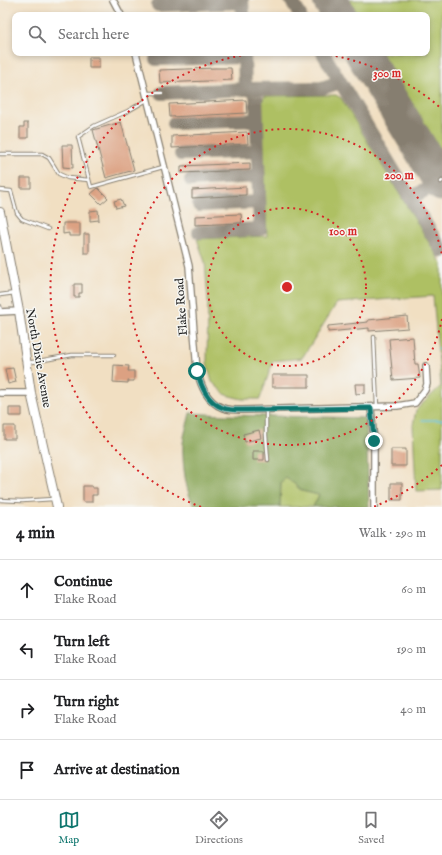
<!DOCTYPE html>
<html lang="en">
<head>
<meta charset="utf-8">
<style>
	:root { --surface:#fff; --page:#f6f6f6; --text:#202124; --muted:#757577; --line:#e0e0e0; --accent:#0f766e }
	body { margin:0; font-family:"IM FELL English",serif; background:var(--page); color:var(--text) }
	.stop { position:absolute; width:12px; height:12px; margin:-9px; border:3px solid #0f766e; border-radius:50%; background:#fff }
	.stop.end { background:#0f766e; border-color:#fff; box-shadow:0 1px 4px #0008 }
	.list { margin:0; padding:0; list-style:none }
	h2 { display:flex; justify-content:space-between; align-items:center; height:52px; margin:0; padding:0 16px; font-size:17px }
	h2 small { font-size:13px; font-weight:400; color:var(--muted) }
	.list li { display:grid; grid-template-columns:26px 1fr auto; gap:12px; align-items:center; box-sizing:border-box; height:60px; padding:0 16px; border-top:1px solid var(--line) }
	.list b { display:block; font-size:15px; white-space:nowrap }
	.list p { margin:0; font-size:13px; white-space:nowrap; color:var(--muted) }
	.list em { font-size:13px; font-style:normal; color:var(--muted) }
	.icon { flex:none; width:22px; height:22px; fill:none; stroke:currentColor; stroke-width:2; stroke-linecap:round; stroke-linejoin:round }
	.map { position:relative; flex:none; width:442px; height:507px; overflow:hidden }
	.search { position:absolute; background:var(--surface); box-shadow:0 2px 6px #0003; left:12px; right:12px; top:12px; height:44px; display:flex; align-items:center; gap:10px; box-sizing:border-box; padding:0 14px; border-radius:8px; color:var(--muted); font-size:15px }
	.sheet { height:292px; background:var(--surface) }
	nav { display:flex; justify-content:space-around; align-items:center; box-sizing:border-box; height:56px; border-top:1px solid var(--line); background:var(--surface); font-size:11px; color:var(--muted) }
	nav a { display:grid; justify-items:center; gap:2px }
	nav .on { color:var(--accent) }
	.map>svg:first-child { display:block }
	.green { fill:#aec063; stroke:#656e40 }
	.forest { fill:#8aa659; stroke:#53613a }
	.lines { fill:none; stroke-linecap:round; stroke-linejoin:round }
	.stream { stroke:#60c2de; stroke-width:1.5 }
	.taxiway { stroke:#867e6f; stroke-width:14 }
	.runway { stroke:#867e6f; stroke-width:35 }
	.building { fill:#dca182 }
	.lane-casing { stroke:#867e6f; stroke-width:4.5 }
	.street-casing { stroke:#867e6f; stroke-width:8 }
	.secondary-casing { stroke:#867e6f; stroke-width:10 }
	.lane { stroke:#fff; stroke-width:2.5 }
	.street { stroke:#fff; stroke-width:5.5 }
	.secondary { stroke:#fff; stroke-width:8 }
	.route { stroke:#0f766e; stroke-width:5 }
	.ring { fill:none; stroke:#d62828; stroke-width:2; stroke-dasharray:2 4 }
	.labels { text-anchor:middle; stroke-width:3; stroke-linejoin:round; paint-order:stroke }
	.street-label { font-size:12px; fill:#1c1c1c; stroke:#f6f6f2 }
	.centre { fill:#d62828; stroke:#f6f6f2; stroke-width:2 }
	.ring-label { font-size:12px; text-anchor:middle; font-weight:bold; fill:#d62828; stroke:#f6f6f2; stroke-width:3; stroke-linejoin:round; paint-order:stroke }
</style>
</head>
<body>
<div class="map">
<svg width="442" height="507" viewBox="0 0 442 507">
	<rect width="100%" height="100%" fill="#f6f6f2"/>
	<filter id="ink" filterUnits="userSpaceOnUse"><feTurbulence type="fractalNoise" baseFrequency=".025" numOctaves="2"/><feDisplacementMap in="SourceGraphic" scale="8" xChannelSelector="R" yChannelSelector="G"/><feConvolveMatrix kernelMatrix="1 2 1 2 8 2 1 2 1" color-interpolation-filters="sRGB"/></filter>
	<filter id="wash" filterUnits="userSpaceOnUse"><feTurbulence type="fractalNoise" baseFrequency=".012" numOctaves="4" result="noise"/><feDisplacementMap in="SourceGraphic" scale="16" xChannelSelector="R" yChannelSelector="G"/><feGaussianBlur stdDeviation="0.9" result="paint"/><feColorMatrix in="noise" values="0 0 0 0 0 0 0 0 0 0 0 0 0 0 0 0 0 1.4 0 .05"/><feComposite in="paint" operator="in"/></filter>
	<g filter="url(#wash)">
		<rect width="100%" height="100%" fill="#f1dfc2"/>
		<path class="green" d="M346,0h96v157l-64,-104h49v-38h-72z
			M336,95l5,3 101,166v226l-26,1 -3,-66 3,-15 25,-24 -8,-90 -96,7 -35,55 -29,3 -13,38h-18l-16,-4 -14,-13 -5,-19 1,-62 -3,-39 -8,-23 70,-3 -5,-135 3,-5z
			M286,478l6,4 10,9 17,4 -6,12h-33l1,-25z"/>
		<path class="forest" d="M190,413l34,2 142,3 3,89h-56l6,-12 -17,-4 -10,-9 -6,-4 -5,4 -1,25h-84c-11,-11 -14,-48 -13,-64 1,-10 5,-20 7,-30z"/>
		<g class="lines">
			<path class="stream" d="M437,349h5
				M422,420h20"/>
			<path class="taxiway" d="M242,0l1,15
				M291,0l9,15
				M158,5l84,-3
				M244,53l1,36
				M323,53l119,198
				M156,59l88,-2
				M162,93l83,-4 77,-1 18,-6
				M174,123l83,-3
				M181,154l77,-3
				M191,180l68,-4
				M410,198l31,-16
				M199,205l60,-3
				M199,232l61,-3 -4,-140"/>
			<path class="runway" d="M330,0l9,15
				M362,53l80,131"/>
		</g>
		<g id="blocks">
			<path class="building" d="M89,57h10v11h-10z
				M215,68h16l1,12 -72,3 -1,-13z
				M246,100l1,13 -77,4 -1,-13z
				M121,122l13,48 -28,8 -13,-48z
				M24,123h4v15h-8v-11h4z
				M247,132l1,12 -76,4v-12z
				M62,145h10l1,23 -10,-1z
				M250,163v7l-69,3v-7z
				M21,178h10v10h-10z
				M246,187v8l-54,3v-8z
				M98,188l10,10 -7,6 -10,-10z
				M121,199l3,7 -8,2 -2,-7z
				M98,210l1,10 -9,1v-10z
				M241,214l1,9 -47,2v-9z
				M63,223h17v13h-11v-3l-6,1z
				M84,234h5v19h-5z
				M74,284h8v9h-3v4h-5z
				M407,316l1,12 -39,3v-3l-41,4v-6l40,-4v-2z
				M413,337l2,27h3l2,14 -27,2 -4,-41z
				M114,365l15,1 -1,5h6v10h-6v2l-15,-1z
				M13,368l3,14 -8,2 -3,-15z
				M272,375h37v12h-37z
				M355,384h10v9l-9,1z
				M9,408h13v8h-13z
				M4,426h11v13h-11z
				M259,430l2,8 -16,4 -2,-8z
				M391,449h15v17h-15z
				M253,451h11v9h-11z
				M391,483h11v17h-11z
				M83,486h9v2h5v7h-5v7h-9z"/>
		</g>
	</g>
	<g filter="url(#ink)">
		<use href="#blocks" fill-opacity="0" stroke="#867e6f" stroke-width="1"/>
		<g class="lines">
			<defs>
				<path id="lane" d="M147,93h15
					M147,100l-19,11 -34,15 -16,11 13,50 72,-20
					M0,154h42l7,4 10,16 9,4 21,2
					M441,182l1,-1
					M0,190l11,1 6,22 5,6 26,10
					M0,295l15,-2
					M0,306l1,6
					M374,337l3,70
					M27,363l45,-8h42
					M266,410v25l2,25
					M0,500l22,1 31,-2"/>
				<path id="street" d="M113,0l8,15
					M136,53l53,213 8,105c4,15 10,31 26,37 5,2 13,2 19,2l155,-4 18,-3 10,-13 2,-6 -1,-18
					M0,312l19,-1
					M0,393h31
					M371,408l3,33v66"/>
				<path id="secondary" d="M0,212l19,99 12,82 26,114"/>
			</defs>
			<use href="#lane" class="lane-casing"/>
			<use href="#street" class="street-casing"/>
			<use href="#secondary" class="secondary-casing"/>
			<use href="#lane" class="lane"/>
			<use href="#street" class="street"/>
			<use href="#secondary" class="secondary"/>
		</g>
	</g>
	<g class="lines" filter="url(#ink)">
		<path class="route" d="M197,371c4,15 10,31 26,37 5,2 13,2 19,2l129,-2 3,33"/>
	</g>
	<g class="ring">
		<circle cx="287" cy="287" r="79"/>
		<path d="M442 319A158 158 0 1 1 442 255"/>
		<path d="M442 465A236 236 0 0 1 373 507M201 507A236 236 0 0 1 256 53M318 53A236 236 0 0 1 442 109"/>
	</g>
	<g class="labels">
		<g class="street-label">
			<text transform="translate(181 307) rotate(-94)" y="4">Flake Road</text>
			<text transform="translate(39 358) rotate(80)" y="4">North Dixie Avenue</text>
		</g>
	</g>
	<circle cx="287" cy="287" r="6" class="centre"/>
	<g class="ring-label">
		<text x="387" y="77">300 m</text>
		<text x="399" y="179">200 m</text>
		<text x="343" y="235">100 m</text>
	</g>
</svg>
<div class="stop" style="left:197px;top:371px"></div>
<div class="stop end" style="left:374px;top:441px"></div>
<div class="search"><svg class="icon" aria-label="search" viewBox="0 0 24 24"><circle cx="10" cy="10" r="6"/><path d="M15 15l6 6"/></svg>Search here</div>
</div>
<section class="sheet">
<h2>4 min<small>Walk · 290 m</small></h2>
<ul class="list">
<li><svg class="icon" aria-label="ahead" viewBox="0 0 24 24"><path d="M12 20V5M6 11l6-6 6 6"/></svg><div><b>Continue</b><p>Flake Road</p></div><em>60 m</em></li>
<li><svg class="icon" aria-label="left" viewBox="0 0 24 24"><path d="M17 20v-9H6M10 6l-5 5 5 5"/></svg><div><b>Turn left</b><p>Flake Road</p></div><em>190 m</em></li>
<li><svg class="icon" aria-label="right" viewBox="0 0 24 24"><path d="M7 20v-9h11M14 6l5 5-5 5"/></svg><div><b>Turn right</b><p>Flake Road</p></div><em>40 m</em></li>
<li><svg class="icon" aria-label="arrive" viewBox="0 0 24 24"><path d="M6 21V4h12l-3 4 3 4H6"/></svg><div><b>Arrive at destination</b></div></li>
</ul>
</section>
<nav>
<a class="on"><svg class="icon" aria-label="map" viewBox="0 0 24 24"><path d="M3 6l6-2 6 2 6-2v14l-6 2-6-2-6 2zM9 4v14M15 6v14"/></svg>Map</a>
<a><svg class="icon" aria-label="directions" viewBox="0 0 24 24"><path d="M12 3l9 9-9 9-9-9zM9 14v-3h6M13 9l2 2-2 2"/></svg>Directions</a>
<a><svg class="icon" aria-label="saved" viewBox="0 0 24 24"><path d="M7 4h10v16l-5-4-5 4z"/></svg>Saved</a>
</nav>
</body>
</html>
